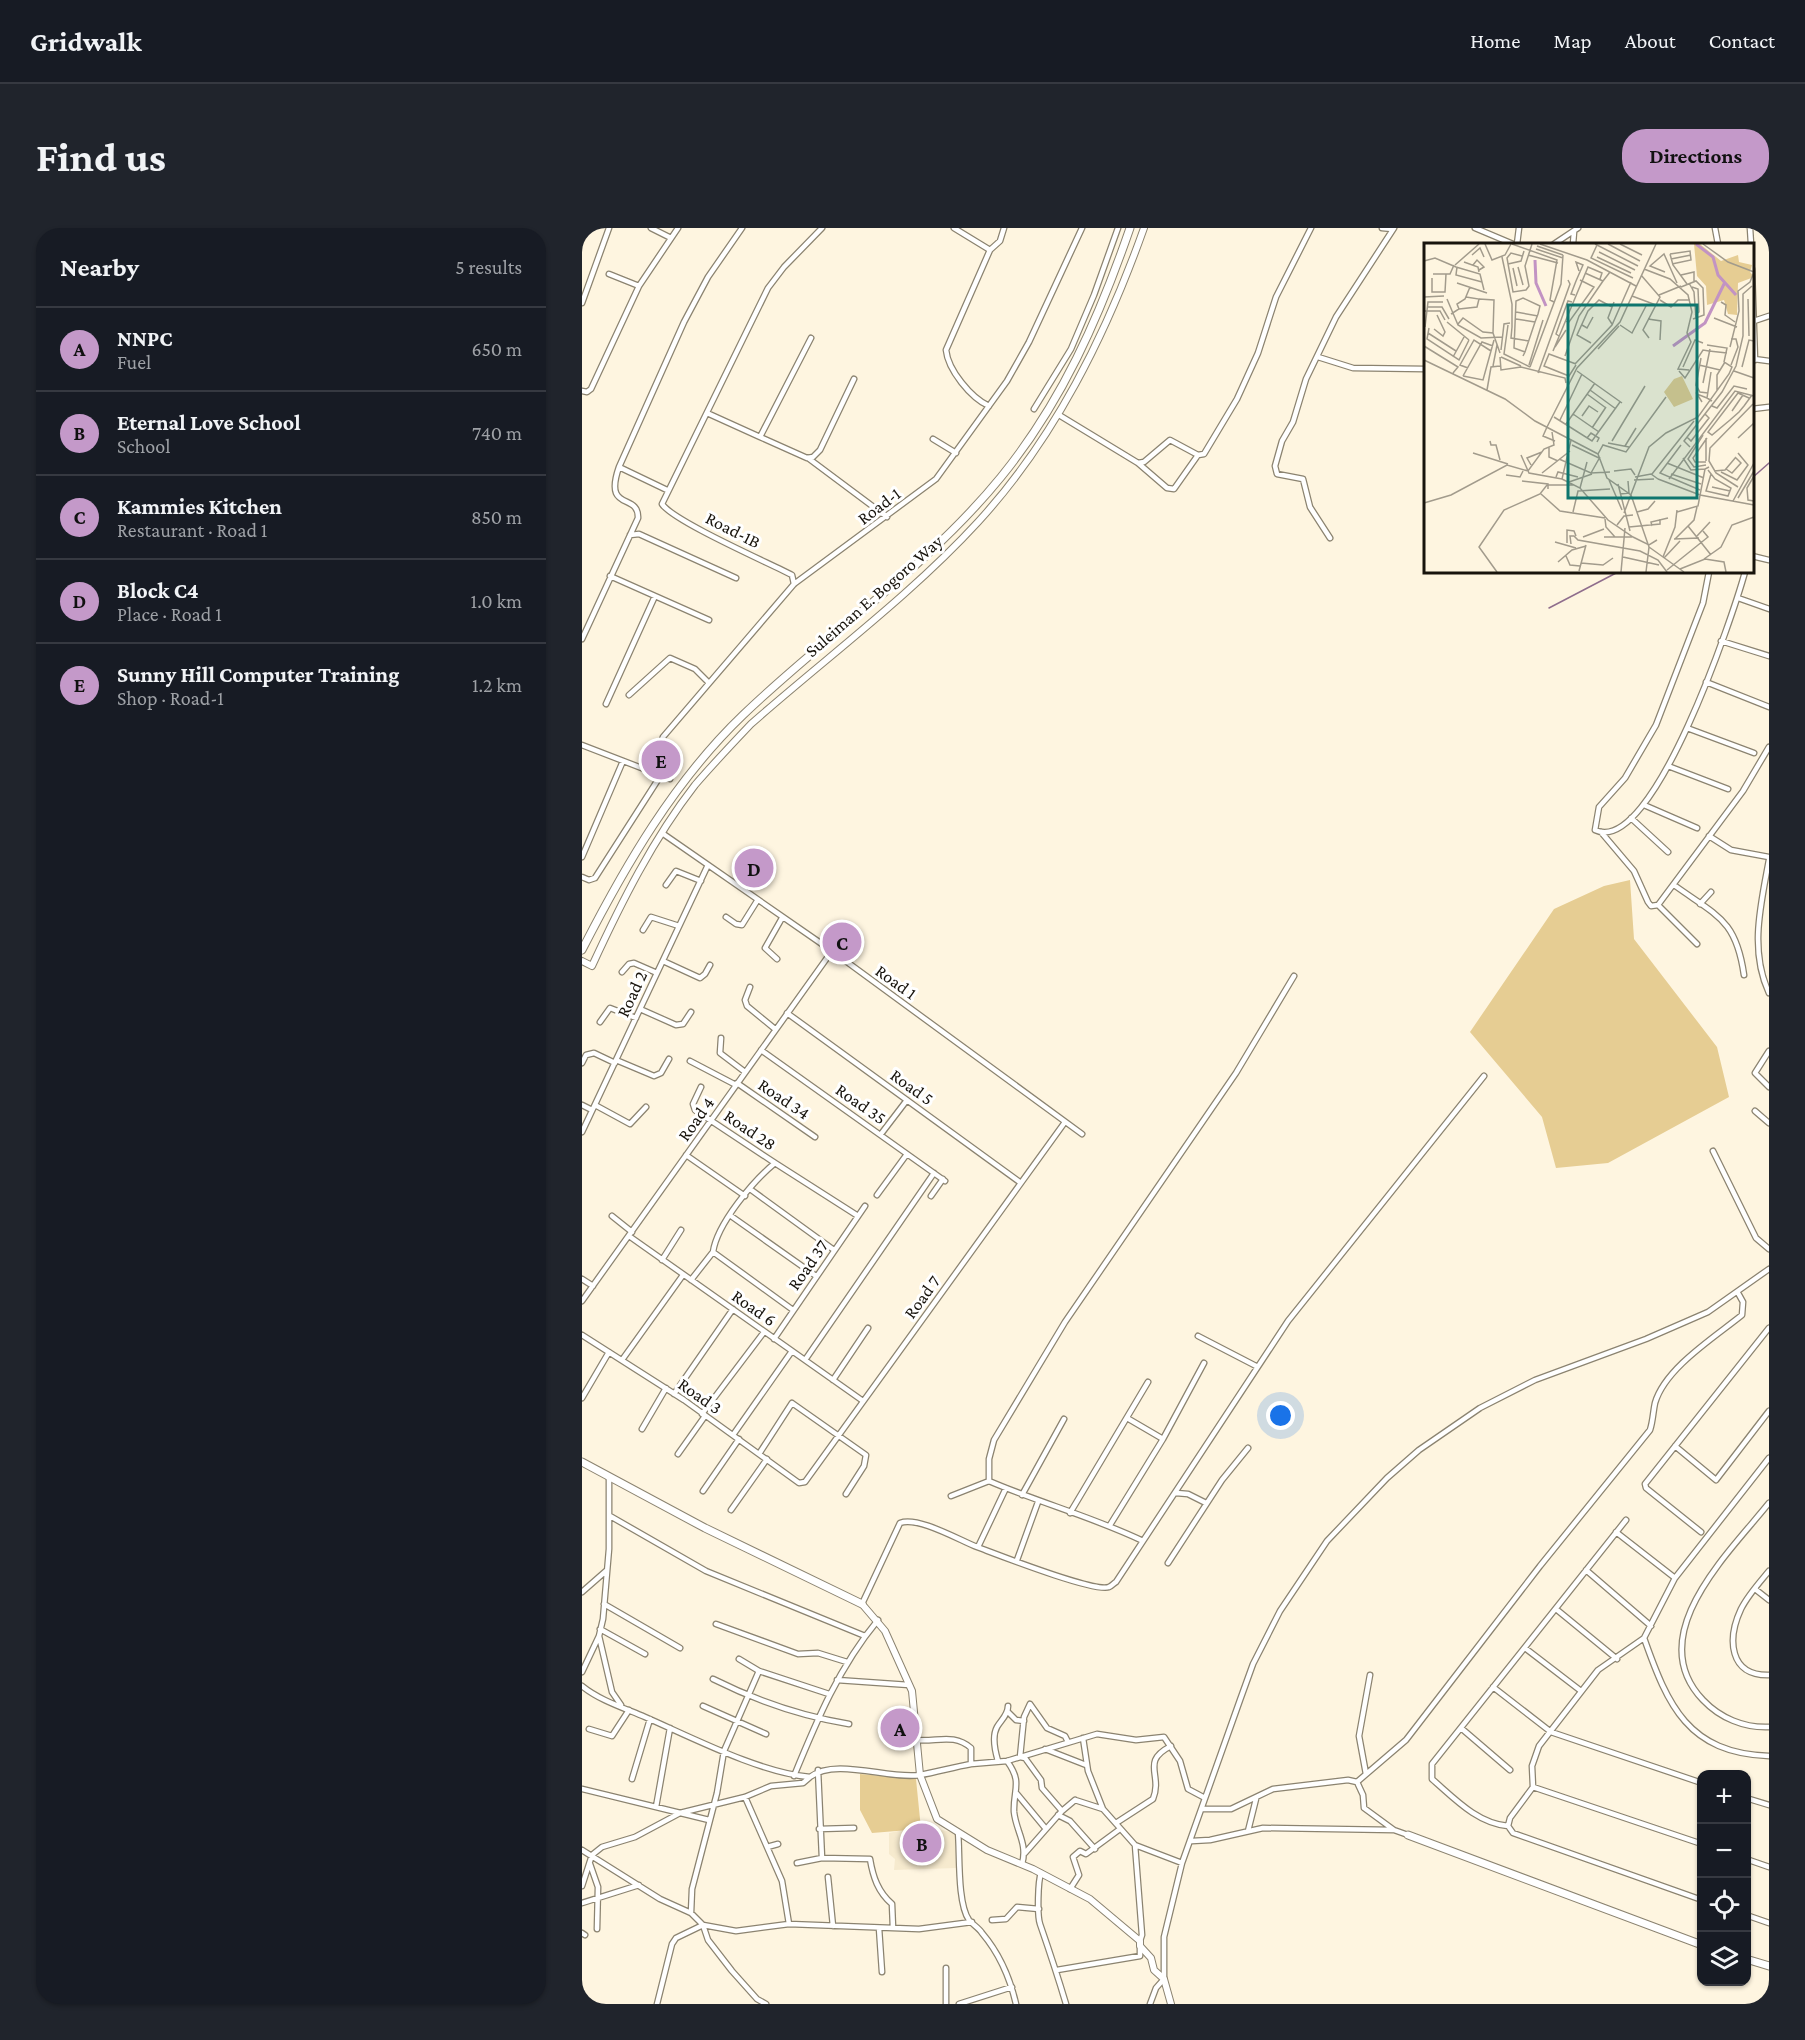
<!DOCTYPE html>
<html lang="en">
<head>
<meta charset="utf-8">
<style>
	:root { --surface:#171b24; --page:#20242c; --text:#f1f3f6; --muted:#9ea1a6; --line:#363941; --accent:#c499c9 }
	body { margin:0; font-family:"Crimson Pro",serif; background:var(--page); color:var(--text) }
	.controls { position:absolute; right:18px; bottom:18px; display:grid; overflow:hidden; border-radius:12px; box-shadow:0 2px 4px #0004 }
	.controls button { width:54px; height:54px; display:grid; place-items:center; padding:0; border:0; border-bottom:2px solid var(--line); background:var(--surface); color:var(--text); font:30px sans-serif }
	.you { position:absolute; left:699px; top:1188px; width:21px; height:21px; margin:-15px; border:4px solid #fff; border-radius:50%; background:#1a73e8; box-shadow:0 0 0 9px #1a73e833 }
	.badge { display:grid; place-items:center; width:39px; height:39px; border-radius:50%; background:var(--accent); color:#111; font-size:20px; font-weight:700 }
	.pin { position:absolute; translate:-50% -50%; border:3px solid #fff; box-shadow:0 2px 6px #0006 }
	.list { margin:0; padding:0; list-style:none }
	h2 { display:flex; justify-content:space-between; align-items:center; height:78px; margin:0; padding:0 24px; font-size:26px }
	h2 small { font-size:20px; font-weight:400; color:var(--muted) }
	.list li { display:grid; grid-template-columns:39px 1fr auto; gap:18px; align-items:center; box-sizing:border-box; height:84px; padding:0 24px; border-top:2px solid var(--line) }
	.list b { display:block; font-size:22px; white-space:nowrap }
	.list p { margin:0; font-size:20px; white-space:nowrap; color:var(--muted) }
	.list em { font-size:20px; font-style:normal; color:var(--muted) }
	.icon { flex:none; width:33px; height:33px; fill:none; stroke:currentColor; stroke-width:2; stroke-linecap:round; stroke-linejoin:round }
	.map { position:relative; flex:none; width:1187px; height:1776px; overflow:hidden; border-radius:24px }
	header { display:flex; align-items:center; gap:36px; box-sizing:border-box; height:84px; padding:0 30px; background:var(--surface); border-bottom:2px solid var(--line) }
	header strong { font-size:28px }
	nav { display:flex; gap:33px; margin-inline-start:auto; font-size:21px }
	.intro { display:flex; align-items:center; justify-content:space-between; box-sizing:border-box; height:144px; padding:0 36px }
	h1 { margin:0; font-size:42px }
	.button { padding:15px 27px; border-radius:24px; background:var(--accent); color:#111; font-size:21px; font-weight:700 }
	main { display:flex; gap:36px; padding:0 36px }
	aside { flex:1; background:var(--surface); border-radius:24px; box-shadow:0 2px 4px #0004 }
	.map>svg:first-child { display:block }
	.built { fill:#f6eace }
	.green { fill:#e6cd93 }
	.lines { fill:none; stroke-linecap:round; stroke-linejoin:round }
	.stream { stroke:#8f6d8c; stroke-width:1.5 }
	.minor-casing { stroke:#8b8370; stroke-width:7 }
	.tertiary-casing { stroke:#8b8370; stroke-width:8 }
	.secondary-casing { stroke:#8b8370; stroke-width:9 }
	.minor { stroke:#fff; stroke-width:4.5 }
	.tertiary { stroke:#fff; stroke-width:6 }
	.secondary { stroke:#fff; stroke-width:7 }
	.labels { text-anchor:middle; stroke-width:6; stroke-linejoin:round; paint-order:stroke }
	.street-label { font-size:18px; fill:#18140d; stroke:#fff }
	.inset-river { fill:none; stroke:#c293c3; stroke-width:3 }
	.inset-road { fill:none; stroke:#a29b8c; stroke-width:1.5 }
	.view { fill:#0f766e; fill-opacity:0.15; stroke:#0f766e; stroke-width:3 }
	.inset-edge { fill:none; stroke:#18140d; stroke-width:3 }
</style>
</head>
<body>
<header>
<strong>Gridwalk</strong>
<nav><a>Home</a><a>Map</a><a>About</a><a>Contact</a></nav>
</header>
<div class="intro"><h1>Find us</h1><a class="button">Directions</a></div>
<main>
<aside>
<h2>Nearby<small>5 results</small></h2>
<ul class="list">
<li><span class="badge">A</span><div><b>NNPC</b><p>Fuel</p></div><em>650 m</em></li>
<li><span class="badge">B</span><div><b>Eternal Love School</b><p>School</p></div><em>740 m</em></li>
<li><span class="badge">C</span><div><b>Kammies Kitchen</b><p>Restaurant · Road 1</p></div><em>850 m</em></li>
<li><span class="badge">D</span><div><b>Block C4</b><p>Place · Road 1</p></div><em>1.0 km</em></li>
<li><span class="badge">E</span><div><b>Sunny Hill Computer Training</b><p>Shop · Road-1</p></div><em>1.2 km</em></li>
</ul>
</aside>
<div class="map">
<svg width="1187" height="1776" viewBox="0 0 1187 1776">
	<rect width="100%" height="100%" fill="#fef5e0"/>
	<path class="built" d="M326,1601h30l17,4 1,35 -62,2 1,-11 -6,-5v-21z"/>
	<path class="green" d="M1048,652l4,59 83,108 12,50 -121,66 -52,5 -14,-51 -72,-85 84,-123 50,-23z
		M278,1546l56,5 5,50 -49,4 -12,-23z"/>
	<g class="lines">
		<path class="stream" d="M1170,250l17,-15
			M967,380l69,-36"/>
		<defs>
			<path id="minor" d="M69,0l20,10
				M372,0l36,22
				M800,0l11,1
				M893,0l38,16
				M1133,0l3,16
				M1168,0l1,16
				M935,16l2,-16
				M972,16l24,-16
				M991,16l1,-12
				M1170,41l3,91
				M27,46l30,12
				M0,75l27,-75
				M1172,93l15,-5
				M736,129l35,11 72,1
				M1172,131l15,2
				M0,163l5,1 4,-3 48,-103 39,-58
				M407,178c-18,-8 -41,-36 -43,-56l44,-100 10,-9 4,-13
				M452,181l37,-60 23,-54 24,-67
				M1170,181l17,-2
				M125,185l53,24 51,-99
				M477,187l79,48 29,25 7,1 24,-34 6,-1 33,-55 21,-46 18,-56 35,-69
				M178,209l47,21 6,-1 7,-7 34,-71
				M351,211l23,14
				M226,230l79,59
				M556,235l6,-1 26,-22 28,15
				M37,239l48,23
				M48,307l9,-1 97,44
				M748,310l-20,-31 -7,-28 -26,-5 -2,-8 7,-25 11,-19 13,-43 30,-62 58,-89
				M1170,328l17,4
				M1127,344l-6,31 -47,122 -31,53 -26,29 -4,23c58,28 139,-218 150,-258
				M28,348l99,44
				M212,356l-2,-9c-23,-12 -119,-54 -130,-71l106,-216 16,-21 38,-39
				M1156,370l31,11
				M0,411l56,-121c1,-26 -35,-5 -19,-51l65,-145 24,-45 34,-49
				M1139,413l48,15
				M1124,454l63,25
				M47,467l41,-37 25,11 14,14
				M24,476l49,-108
				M1105,500l67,25
				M0,517l88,34
				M1086,538l60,23
				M69,544l12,-35 131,-153 142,-105 71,-98 22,-39 53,-114
				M1062,577l53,23
				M1049,590l37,34
				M1019,604l33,39 14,31 3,4 7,-1 85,-114 26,-44
				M80,605l170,118 250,183
				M1127,608l22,14 38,7
				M0,629l41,-96
				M1187,632c-8,44 -20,90 0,133
				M0,649l7,3 6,-2 66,-103
				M84,657l10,-14 25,10
				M1092,657c43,31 62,34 70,90
				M1118,676l11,-12
				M1076,677l39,39
				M144,689l10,7 6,1 15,-24
				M61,702l8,-13 28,9
				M195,731l-12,-11 17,-30
				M81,733l37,17 5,-4 5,-9
				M40,744l7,-8 5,-1 23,10
				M168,759l-5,13 2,6 28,23
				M58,781l36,16 7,-1 8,-12
				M205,785l234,170
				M18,794l10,-14 26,10
				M139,810l-1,15 25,19
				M179,822l184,131
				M1187,823l-14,22 14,14
				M34,832l38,16 7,-3 8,-14
				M108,833l46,24
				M0,835l4,-8 8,-2 21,10
				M155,855l78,54
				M119,859l-8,17 2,6 80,53
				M0,877l10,5
				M13,877l35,19 16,-17
				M1173,883l14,12
				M0,904l125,-265
				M299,906l26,-34
				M1131,923l43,87 13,11
				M104,927l59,41
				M168,961l84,61
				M295,967l30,-41
				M349,968l12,-17
				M30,988l20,16
				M149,988l85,60
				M47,1008l234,165
				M131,1024c4,-28 40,-71 62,-89l83,53
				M80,1032l19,-30
				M0,1051l11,7
				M109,1052l22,-28 80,58
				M0,1073l250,-350
				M0,1107l102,65 115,83 6,-1 260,-360
				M616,1108l58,30
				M192,1111l91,-133
				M40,1132l61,-85
				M223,1132l129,-187
				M251,1152l35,-52
				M92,1166l59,-85
				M0,1170l27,-46
				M120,1186l62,-82
				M545,1190l36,21
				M60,1201l24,-41
				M151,1207l59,-84
				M1093,1218l41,34 53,-69
				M96,1226l27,-38
				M177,1226l33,-51 74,52 -2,11 -18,28
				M407,1253v-22l5,-19 71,-118 171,-249 58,-97
				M121,1263l36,-52
				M594,1265l12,1 18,9
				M440,1267l42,-76
				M369,1268l38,-15c51,22 104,36 154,60
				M1187,1275c-39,49 -128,132 -66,197 17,18 41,28 66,27
				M149,1282l36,-51
				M488,1285l78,-131
				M28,1288l96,55 159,65
				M1044,1292l-194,244v15c23,20 45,44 76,47l5,7 189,67
				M528,1297l53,-86 41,-76
				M1034,1304l59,46
				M1119,1304l-55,-44 -1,-4 124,-156
				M396,1319l28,-59
				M435,1332l21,-58
				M586,1335l54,-83 26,-32
				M1004,1342l65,56
				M1187,1343c-10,12 -21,24 -28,38 -14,30 -12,67 28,66
				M1173,1361l14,11
				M0,1364l24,-21
				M22,1376l76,44
				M280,1376l38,-81c18,-7 59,17 77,24 19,7 118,46 132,40 3,-1 5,-4 7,-5l172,-261 196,-245
				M974,1381l61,50
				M134,1396l82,30 20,-1 29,9
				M18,1401l45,25
				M17,1408l13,56 9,13
				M1062,1410c24,68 44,115 125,118
				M943,1420l56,43
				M157,1431l20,12 70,23
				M0,1444l17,-36 4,-17 6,-70v-73
				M131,1451c44,22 87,37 136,45
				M255,1452l72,5
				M0,1458c17,14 42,22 63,31 46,20 115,56 165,60 26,-20 79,3 110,-2 17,-3 34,-8 51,-11
				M911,1459l58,45 151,51
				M121,1478l63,28
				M426,1484l8,8 8,1
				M879,1500l49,42
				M7,1501l23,7 17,-26
				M501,1510l5,33 15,38
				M335,1512c20,2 37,-7 54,8v16l36,-3 90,-27 39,6 28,-3 16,24 8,28 17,9
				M463,1521l41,16
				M416,1533c-3,-10 -6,-25 -1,-34 4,-7 11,-12 11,-21
				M425,1533c16,22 6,28 7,51 2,19 14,32 8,52
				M236,1542l4,88
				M784,1546l-7,-38 11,-61
				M212,1548c23,-56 45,-109 84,-156
				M50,1551l18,-60
				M775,1554l49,-42 134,-174 110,-136c3,-9 3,-18 5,-27 10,-35 60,-66 87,-88l1,-13 -5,-9
				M951,1559l169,57
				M0,1561l127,31
				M435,1566l29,35
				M163,1569l37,84 7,43
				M1164,1570l23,7
				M493,1572l28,9 32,36 47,18
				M74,1579l14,-79
				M620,1581h29l42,-20 75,-9 9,2 6,13 1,13 30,22 14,5
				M480,1583l-20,-23 -1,-8 -16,-22 -5,-1 4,-40 6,-13 17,24 18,8 3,6
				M476,1587l12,6 25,28
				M534,1595l37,-24c10,-25 -13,-37 18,-53
				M926,1598l2,-8 23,-31 -1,-21 7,-20 59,-76 46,-32 31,-60 94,-120
				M237,1601l35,-1
				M666,1603l8,-32
				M376,1604c2,20 -1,71 11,88 3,4 10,8 13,13 17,20 28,45 34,71
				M610,1613l18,-1 53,-12 131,2
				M185,1619l11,-3
				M0,1622l78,49 31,14 12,12 5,15 24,31 25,28 9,5
				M443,1625l37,-42 13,-11
				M1164,1631l23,8
				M215,1635l25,-5 48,1c3,18 8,33 22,45l1,24
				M8,1636l8,23 -1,42
				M459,1645c-3,8 -4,42 -1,51 9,26 18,53 26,80
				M246,1649l5,49
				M0,1658l10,-31 10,-8 33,-10 45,-24 65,-16 26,-11 32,-3 7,-6
				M488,1661l9,-14 -6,-18 7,-6 6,3 34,-25
				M0,1675l57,-18
				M109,1685l1,-24 25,-96 7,-42 35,-80
				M1164,1687l23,8
				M410,1692l14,-1 11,-12 22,2
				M297,1700l3,44
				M0,1705l3,2
				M475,1742l83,-14v-15l2,-6 -7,-90
				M75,1776l15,-60 4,-6 27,-13 33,6 53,-7 130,5 53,-7
				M364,1776v-36
				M377,1776l53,-17
				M568,1776l6,-16 8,-9v-42l18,-74 58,-163 13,-36 27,-53 47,-70 60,-63 32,-28 61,-42 55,-28 111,-41 62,-27 61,-43"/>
			<path id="tertiary" d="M0,733l10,5c29,-63 61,-127 103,-181 18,-21 37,-41 56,-61 76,-67 159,-128 227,-202 77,-84 128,-187 166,-294
				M280,1376l23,27 27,60 8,84 17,44 50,31 46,19 57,30 50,42v5l11,12 3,12 10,9 7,25"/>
			<path id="secondary" d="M0,722c43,-84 92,-169 161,-235 84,-81 184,-147 258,-238 61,-75 98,-159 129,-249
				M0,1234l123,66 157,76
				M826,1607l294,110
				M1164,1731l23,7"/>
		</defs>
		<use href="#minor" class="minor-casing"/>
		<use href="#tertiary" class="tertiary-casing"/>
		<use href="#secondary" class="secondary-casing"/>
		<use href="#minor" class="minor"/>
		<use href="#tertiary" class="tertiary"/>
		<use href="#secondary" class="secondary"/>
	</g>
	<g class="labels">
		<g class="street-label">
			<text transform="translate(297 278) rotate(-37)" y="6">Road-1</text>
			<text transform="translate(151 302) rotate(27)" y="6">Road-1B</text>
			<text transform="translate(292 368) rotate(-41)" y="6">Suleiman E. Bogoro Way</text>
			<text transform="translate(314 754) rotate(36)" y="6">Road 1</text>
			<text transform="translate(50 766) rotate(-65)" y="6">Road 2</text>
			<text transform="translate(330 859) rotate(36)" y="6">Road 5</text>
			<text transform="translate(202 871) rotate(34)" y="6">Road 34</text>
			<text transform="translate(279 876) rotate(35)" y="6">Road 35</text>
			<text transform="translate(114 891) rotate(-55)" y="6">Road 4</text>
			<text transform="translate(168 902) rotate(34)" y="6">Road 28</text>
			<text transform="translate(226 1037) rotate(-55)" y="6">Road 37</text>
			<text transform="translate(340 1069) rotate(-54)" y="6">Road 7</text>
			<text transform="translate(172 1080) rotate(35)" y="6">Road 6</text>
			<text transform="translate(118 1168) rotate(35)" y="6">Road 3</text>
		</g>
	</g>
	<g transform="translate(842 15)">
		<rect width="330" height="330" fill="#fef5e0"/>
		<path d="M270,1h6l21,17 17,-6 1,7 13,3 -2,7 4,5 -16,6 -1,32 -9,-1 -4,-14 -17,5 -1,-19 -9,-10zM258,133l11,23 -19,8 -10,-15 10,-13z" fill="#e6cd93"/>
		<path class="inset-river" d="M272,1l17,13 5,18 18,20M111,17l1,23 10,23M249,103l32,-23 20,-41"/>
		<path class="inset-road" d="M61,1l7,16 13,-5 6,-11M88,1l45,16 -7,40 4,2M116,1l47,16 49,26M171,1l43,22M184,1l32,17M196,1l22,11M279,1l25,18 26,10M173,2l-6,13 42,20M113,3l26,9M112,6l27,9M175,9l36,18M246,11l20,-3 1,9 -19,4M246,11l3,11 14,19M48,12l8,-7 4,9M104,12l30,8M98,13l-11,-3 -4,5 6,34 13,-2 3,-4 -4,-20 7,-22M78,14l10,47v23M173,14l34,16M247,16l20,-4M0,18l11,-3 21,9M40,19l14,5 1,5M84,21l13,-3 3,-10M31,22l24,-21M49,22l4,-5 7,7 -5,3M32,24l24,7 4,16M33,24l-1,8 26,7M94,24l5,18M89,25l4,18M220,26l26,10 18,16 4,17 -5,21 4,9 -13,27 11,1M241,29l-15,-6 14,-12 13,29M161,30l18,8 7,-9M9,31h17l4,-9M217,32l19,22 -17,33 6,8M257,32l13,-3v9M8,35v14h13l1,-18M152,38l7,-16 -7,-3 3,9M33,40l30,10M265,40l5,9 2,27M257,44l15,-6 7,7 1,27 -11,4M268,44l6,2 1,23 -4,3M151,52l-4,-1 5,-13M235,52l22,-9M208,53l24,9M0,54l20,-1M23,56l11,26 23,13 22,-1M55,56l15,1 -1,33M324,56l1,37M236,57l11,7 7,-7h12M297,59l5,3 -1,10 10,7M4,64h14l7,12M35,66l18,-2 2,-8 -13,-2M0,68h16l5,9M92,69l22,4M27,71l8,-5 -2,-5 8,-5 5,-12M290,75l23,9M92,76l19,3M224,76l13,2 -1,19M141,78l4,1 25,-35 -14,-7M23,79l22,18M34,81l5,-6 20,14 10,1 7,20M188,81l-4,-6 6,-16M84,82l-4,29 26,13M158,82l5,3 6,-11M196,82l12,8 15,-29M1,84l3,-25h15M88,84l-1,11 18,3M5,85l-2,11 32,21 10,-20M10,86l9,7 2,-4 -8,-17M4,90l28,18M135,93l-3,-2 5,-14 7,-19 4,1M167,100l-14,-8 11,-24 11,-11 13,7M0,103l34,21 -5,6M131,104l11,-17M306,104l9,-36 -1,-20 12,-9 4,-10M174,106l21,-23M77,107l3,-26 6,-1M129,108l35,-84 14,6 -2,6M285,108l18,2M99,113l2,-4 10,-30 3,-8 2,-8 -17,-8 -7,3 -2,47 11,4M141,113l14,-40 24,-35M29,114l11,-20M76,114l1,13 20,-3 44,11 1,5M77,114l20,9M277,115l-5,27 4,7 8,1M0,117l81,39 30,22 63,33M151,121l37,-39 19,-43M152,121l-27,-10 -5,12 25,10 7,-11M105,122l14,-45M275,122l21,5M307,122l7,-18 -2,-8h-5M69,123l4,-21M106,124l31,-83 2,-29M259,124l12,-27 8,3M318,124l7,-27 5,1M44,125l-8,-3 14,-25 17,11M153,128l45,32M255,128l6,7 18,-28 6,1M310,128l20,7M287,129l-4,26 5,3M114,130l32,-89 -2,-4M39,133l20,4 11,-40M39,133l19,-34 11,4M279,140l7,-34M63,147l4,-23 9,-1M166,147l26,19M293,148v-16l8,-13M163,151l19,14M325,155l-11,-5 -30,39 4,3 18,-15 9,-8 5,-6 8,-11M278,159l-5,-8 10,4M288,163l5,2 17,-22 13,3M308,168l11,-16M149,171l26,18M158,173l7,-10 9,6M130,174l38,24 28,-39M136,177l22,-46M142,181l29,-41M123,184l-4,9 12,5M123,184l30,-59 43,-46 36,-78M168,185l14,-21M279,192l-15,24 6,8 12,-2M263,194l4,4 18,-23 -4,-4M163,195l4,-5 8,5 -2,4M314,195l16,-15M147,197l-9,39 18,9 28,32 25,17 16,8 8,-5M66,198l1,4h5l4,15M188,198l33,-55M184,200l21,4M148,202l27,13M257,202l-21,28 40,17M201,203l11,-18M125,204v10l9,4M266,204l-6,-6 38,-49 14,-26 7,-30v-42l9,-8M49,210l35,11M97,212l8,18 33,6M259,215l8,12 14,-1M135,216l32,14 19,-1M282,218v-23M282,219h-11l-2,-4 14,-20M243,220l37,15M107,222l-4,-7 15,-6M302,226l6,4 9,-10 -5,-5M284,227l7,9 16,9 -3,8 -22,-5 5,-17M190,228l17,-2 4,6M290,228l11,-1 11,-13M297,229l16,8 11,-15 -10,-12M118,230l28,-22M167,230l9,-16M228,231l42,-53M247,231l30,10M82,232l14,2 3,-6M330,233l-7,12 1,12 6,1M132,234l2,-5 20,5M211,234l16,-3 7,5M234,236l42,16 54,10M245,236l66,-88 19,5M185,237l13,30M210,237l20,-1M98,238l26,3v5M145,239l23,-8M194,241l12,47M288,244l18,4M314,244l-22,-14 -7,-12 1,-13 43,-44M156,245l7,-26M117,251l19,17 45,7M196,251l9,-1 -1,-12M314,255l16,-27M309,258l21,-38M0,260l27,-8 56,-30 21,6 16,-22 10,-4 -2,-13M149,269l5,-21 32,-2M213,269l11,-3 7,-8M253,269l21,-6 7,-37 4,-2M200,270l25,-66 17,-14 32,-16 31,-43 3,-7 -8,-5 3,-14 -20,-3M181,276l1,8 9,10M193,282l7,-9 9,-1M228,283l-1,-4 17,-4M264,283l23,29M205,284l31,-3v-5M273,293l13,-14M159,294l21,-8M180,294h28M250,296l25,-1M251,296l19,-19 3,-13M131,299l21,6M143,300v-13l7,1 2,5M147,301l-1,-8h4l4,4 62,11 18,9 9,12M225,304l35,25M142,313l4,9 10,1M199,314l36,8M239,314l12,-30 2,-17M240,315l16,-17M280,316l17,-12 11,-22 22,-8M134,319l14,-12 14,-4M157,320l22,2 10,-7M256,326l25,-10 19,3 2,10M243,327l41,-33 -5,-6M155,328l7,-26M73,329l-18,-25 25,-37 36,-16 7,-9h27M197,329l4,-44M222,329l3,-25 -18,-52 -24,-17 -9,-24 5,-9 23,7 40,-55"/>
		<path class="view" d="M144,62h129v193h-129z"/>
		<rect width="330" height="330" class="inset-edge"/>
	</g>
</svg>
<div class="controls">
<button>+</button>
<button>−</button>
<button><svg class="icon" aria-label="locate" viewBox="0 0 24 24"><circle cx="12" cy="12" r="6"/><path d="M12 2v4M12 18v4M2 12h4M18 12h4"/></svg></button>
<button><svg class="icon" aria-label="layers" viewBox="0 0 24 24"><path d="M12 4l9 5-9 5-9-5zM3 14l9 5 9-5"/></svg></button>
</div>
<div class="you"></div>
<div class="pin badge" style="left:318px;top:1500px">A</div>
<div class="pin badge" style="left:340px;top:1615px">B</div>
<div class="pin badge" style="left:260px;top:714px">C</div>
<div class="pin badge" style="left:172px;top:640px">D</div>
<div class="pin badge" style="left:79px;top:532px">E</div>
</div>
</main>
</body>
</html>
